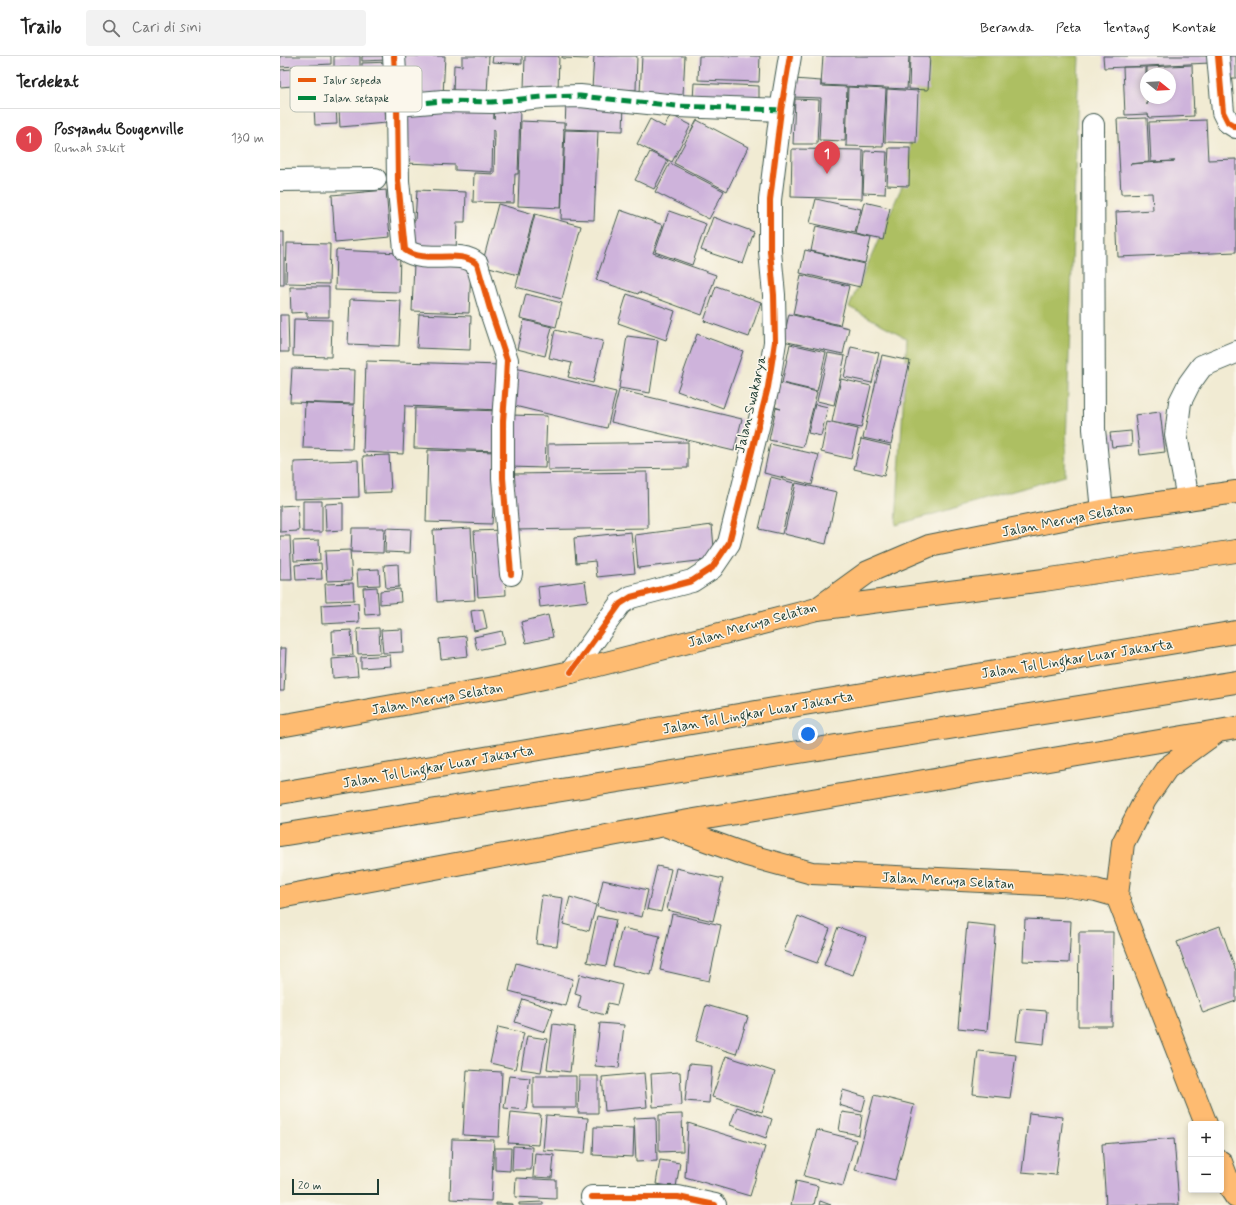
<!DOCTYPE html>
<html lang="id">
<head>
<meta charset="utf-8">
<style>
	:root { --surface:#fff; --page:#f2f2f2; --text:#222; --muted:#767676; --line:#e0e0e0; --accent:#7c3aed }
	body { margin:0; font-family:Mynerve,sans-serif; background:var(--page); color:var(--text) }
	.controls { position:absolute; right:12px; bottom:12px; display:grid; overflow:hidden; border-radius:4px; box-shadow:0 2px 6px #0003 }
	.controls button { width:36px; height:36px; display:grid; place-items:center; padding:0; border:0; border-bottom:1px solid var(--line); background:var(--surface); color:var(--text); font:20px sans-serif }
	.compass { position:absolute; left:860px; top:12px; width:36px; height:36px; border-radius:50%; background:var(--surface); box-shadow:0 2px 6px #0003; rotate:108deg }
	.scale { position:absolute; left:12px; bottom:10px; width:87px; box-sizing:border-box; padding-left:4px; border:2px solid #1f3d34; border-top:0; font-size:11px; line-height:14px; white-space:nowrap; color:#1f3d34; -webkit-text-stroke:3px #fbf7ec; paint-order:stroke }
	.you { position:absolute; left:528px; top:678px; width:14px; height:14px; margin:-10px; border:3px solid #fff; border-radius:50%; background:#1a73e8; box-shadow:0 0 0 6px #1a73e833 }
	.badge { display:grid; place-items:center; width:26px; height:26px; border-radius:50%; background:var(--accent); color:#fff; font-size:13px; font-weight:700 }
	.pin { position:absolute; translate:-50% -33px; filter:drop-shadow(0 1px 2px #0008) }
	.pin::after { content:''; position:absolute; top:21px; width:14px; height:12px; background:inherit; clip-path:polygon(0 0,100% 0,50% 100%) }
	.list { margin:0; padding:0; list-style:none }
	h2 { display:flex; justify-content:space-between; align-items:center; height:52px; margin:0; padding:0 16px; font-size:17px }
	h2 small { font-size:13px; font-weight:400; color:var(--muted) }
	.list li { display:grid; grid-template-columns:26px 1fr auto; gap:12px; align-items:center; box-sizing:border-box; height:60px; padding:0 16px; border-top:1px solid var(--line) }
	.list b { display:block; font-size:15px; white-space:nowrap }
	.list p { margin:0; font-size:13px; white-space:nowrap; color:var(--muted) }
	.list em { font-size:13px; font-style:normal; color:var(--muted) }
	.icon { flex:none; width:22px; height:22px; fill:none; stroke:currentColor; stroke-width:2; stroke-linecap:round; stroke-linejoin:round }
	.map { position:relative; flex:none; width:956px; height:1149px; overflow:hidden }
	header { display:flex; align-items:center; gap:24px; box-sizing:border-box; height:56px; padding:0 20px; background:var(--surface); border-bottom:1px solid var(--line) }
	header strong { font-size:19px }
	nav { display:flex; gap:22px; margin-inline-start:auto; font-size:14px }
	.search { width:280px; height:36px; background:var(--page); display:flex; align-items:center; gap:10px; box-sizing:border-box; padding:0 14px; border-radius:4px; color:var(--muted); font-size:15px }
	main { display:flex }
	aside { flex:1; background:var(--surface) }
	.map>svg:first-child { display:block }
	.green { fill:#adbf62; stroke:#667e4b }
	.building { fill:#ceb3db }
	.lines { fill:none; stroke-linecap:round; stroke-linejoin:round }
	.minor-casing { stroke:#3e574c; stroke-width:24 }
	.major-casing { stroke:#3e574c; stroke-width:24 }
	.highway-casing { stroke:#3e574c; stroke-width:24 }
	.minor { stroke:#fff; stroke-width:22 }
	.major { stroke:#febb71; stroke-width:22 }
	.highway { stroke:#febb71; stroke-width:22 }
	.quiet { stroke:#00873e; stroke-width:5; stroke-dasharray:10 5; stroke-linecap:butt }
	.cycleway-casing { stroke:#fbf7ec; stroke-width:8 }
	.cycleway { stroke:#e8590c; stroke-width:6 }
	.labels { text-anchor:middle; stroke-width:3; stroke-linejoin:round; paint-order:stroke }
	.street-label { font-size:14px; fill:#1f3d34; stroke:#fbf7ec }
	.key { fill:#fbf7ec; stroke:#b9bfb5; stroke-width:1 }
	.key-label { font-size:11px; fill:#1f3d34 }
</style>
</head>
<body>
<header>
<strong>Trailo</strong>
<div class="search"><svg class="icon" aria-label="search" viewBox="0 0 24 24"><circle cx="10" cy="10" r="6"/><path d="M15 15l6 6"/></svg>Cari di sini</div>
<nav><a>Beranda</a><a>Peta</a><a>Tentang</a><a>Kontak</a></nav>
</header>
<main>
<aside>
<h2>Terdekat<small></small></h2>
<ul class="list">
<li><span class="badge" style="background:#e0444e">1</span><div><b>Posyandu Bougenville</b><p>Rumah sakit</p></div><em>130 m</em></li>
</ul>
</aside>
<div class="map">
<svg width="956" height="1149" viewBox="0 0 956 1149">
	<rect width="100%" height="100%" fill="#fbf7ec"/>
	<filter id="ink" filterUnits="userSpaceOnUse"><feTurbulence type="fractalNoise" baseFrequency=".025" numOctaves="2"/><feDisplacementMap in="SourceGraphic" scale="8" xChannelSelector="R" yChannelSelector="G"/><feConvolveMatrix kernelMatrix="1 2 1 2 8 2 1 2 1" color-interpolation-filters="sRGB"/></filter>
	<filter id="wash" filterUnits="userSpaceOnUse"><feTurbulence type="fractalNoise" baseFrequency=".012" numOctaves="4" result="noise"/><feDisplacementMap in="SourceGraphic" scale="16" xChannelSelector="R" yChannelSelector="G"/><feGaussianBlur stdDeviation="0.9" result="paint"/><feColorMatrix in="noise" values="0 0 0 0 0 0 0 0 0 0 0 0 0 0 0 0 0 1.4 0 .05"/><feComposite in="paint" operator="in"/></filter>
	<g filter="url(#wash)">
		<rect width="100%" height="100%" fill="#f1ebd3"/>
		<path class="green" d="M640,0h159l-14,420 -169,49 11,-187 -58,-31 57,-130z"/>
		<g id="blocks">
			<path class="building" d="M0,0h51v8l-51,3z
				M54,0h26v11l-26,1z
				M82,0h25v4l-25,1z
				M122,0h43l-2,39 -42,-2z
				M182,0h27l-2,38 -34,-1 1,-28 8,1z
				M213,0h29v8l-30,-2z
				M245,0h34l-1,34 -34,-1z
				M282,0h27l-1,3 -26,-1z
				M314,0h43l-1,34 -44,-2z
				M362,0h43l-2,39 -43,-2z
				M419,0h61l-1,26 -61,-2z
				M543,0h86l-2,33 -86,-4z
				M630,0h20l-2,34 -19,-1z
				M823,0h107v7l-106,5z
				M943,0h13v22h-12z
				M110,6v28h-28v-27z
				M912,9l2,51 -45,2 -1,-4 -23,1 -2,-48h23v31h1v7l1,-7h22v-24h-23v-7z
				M12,13l1,17 -13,1v-17z
				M514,23l27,2v5l26,1 -2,54 -26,-1 2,-42 -28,-1z
				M414,27l65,3v17l-66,-3z
				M55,31l2,37 -22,1 -2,-37z
				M568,31l38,2 -3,58 -37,-1z
				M607,33l31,2 -2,52 -31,-1z
				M104,37l2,30 -46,4 -2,-31z
				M515,43l24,1 -2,44h-24z
				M286,46l58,2 -1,27 -58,-2z
				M215,52l25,1 -2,65h-3l-1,29 -41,-1 1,-29 20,1 1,-44h-2l-1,42 -37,-2v-5l-50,-2 2,-54 87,3v7z
				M391,59l20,10 -19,37 -35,-18 13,-25 14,8z
				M867,62l2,44 -19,2 45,-3 -24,1 -2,-40 57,-2 2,40 28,-1v93l-118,5 -2,-45 37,-2 -1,-17 -31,1 -4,-75z
				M417,64l51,27 -21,44 -53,-28z
				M241,65l43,2v6h-2h2l-3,79 -43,-2z
				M285,74l33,1 -4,89 -33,-1z
				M609,92h21l-1,38 -22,-1z
				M512,93l71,1 -1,49 -71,-2z
				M585,95l22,1 -2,42 -22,-1z
				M370,96l18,9 -14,28 -19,-9z
				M390,107l54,28 -15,28 -54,-27z
				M106,134l4,47 -55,5 -3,-47z
				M137,134l49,2 -1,30h-8l-1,30 -44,-2 1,-29h2z
				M536,143l45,10 -6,24 -45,-10z
				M584,146l26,6 -7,32 -27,-6z
				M218,148l36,10 -16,61 -36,-10z
				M340,154l43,15 -10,28 63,22 -14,40 -63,-23 -1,2 -42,-14z
				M389,155l37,13 -14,41 -37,-13z
				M255,158l46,12 -19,73 -46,-12z
				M433,161l41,15 -11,32 -42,-14z
				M536,170l55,12 -6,25 -54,-12z
				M0,176h4v53h-4z
				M7,187l43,1 -1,40 -43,-1z
				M56,194l64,3 -1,39 -64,-2z
				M525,194l60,14 -5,23 -60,-14z
				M134,207l57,2 -2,48 -57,-2z
				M521,219l48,11 -9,39 -47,-11z
				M436,230l45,16 -12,35 -45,-16z
				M10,231h39v30h-22v-5l-16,1z
				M246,238l36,9 -6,24 -36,-9z
				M347,238l48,17 -9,29 -48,-17z
				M70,243l51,2 -2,45 -51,-2z
				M139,258l52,2 -1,34 -53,-2z
				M509,258l60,14 -6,26 -60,-13z
				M0,259h8l1,37h-9z
				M14,263l38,1 -1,37 -38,-1z
				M244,264l28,7 -7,29 -28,-7z
				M275,274l48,11 -10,42 -25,-6 4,-14 -23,-5z
				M417,278l46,17 -20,57 -46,-17z
				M347,280l31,4 -8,53 -31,-5z
				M510,288l36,8 -9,39 -35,-8z
				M571,291l28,6 -7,30 -28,-6z
				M548,297l17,3 -11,49 -17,-4z
				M602,299l28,6 -19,83 -28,-6z
				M86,305l135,4 -1,45 -94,-4 -1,-1 -2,49 -40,-2z
				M12,312l63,2 -1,34 -64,-2z
				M235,312l101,24 -9,36 -101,-24z
				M561,323l30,7 -10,42 -29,-6z
				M500,327l37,9 -14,55 -34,-7 7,-32 5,1 -6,-2z
				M339,334l123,29 -8,32 -123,-29z
				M25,347l49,2 -2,44 -49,-1z
				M535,348l13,3 -7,29 -13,-3z
				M135,352l85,3 -2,40 -84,-3z
				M880,356l5,40 -25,3 -5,-40z
				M230,359l37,1 -2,52 -36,-1z
				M547,366l31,7 -7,30 -30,-7z
				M851,375l1,14 -20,2 -2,-14z
				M581,383l30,7 -7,30 -30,-7z
				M408,386v26l-140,2v-26z
				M490,388l49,11 -7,30 -48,-12z
				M148,394l68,2 -4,72 -66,-2z
				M109,399l2,37 -26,1 -2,-37z
				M78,404l1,37 -65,2v-37z
				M367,416l1,56 -134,2v-56z
				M491,421l23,6 -12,51 -23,-5z
				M516,427l41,9 -11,52 -42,-10z
				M23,445h19v31h-19z
				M63,447v27l-17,1 -1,-27z
				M17,449l2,26 -19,1v-26z
				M432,469l3,34 -77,9 -3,-33z
				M72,472h32l-1,25 -32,-1z
				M106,472l25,1 -1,24 -25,-1z
				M191,472l4,72 -38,2 -4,-72z
				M223,474l3,65 -28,2 -4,-66z
				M351,476l4,41 -38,4 -2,-16 -19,2 -2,-25z
				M0,480h10l2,44h-12z
				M39,484l1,20 -26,1 -1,-20z
				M70,494l2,30 -25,1 -2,-30z
				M41,507l1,16 -26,1 -1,-15z
				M118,508l1,23 -13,1 -2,-23z
				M99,513l1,16 -22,1 -1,-16z
				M305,525l3,20 -48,6 -2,-20z
				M73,527l1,17 -28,1 -1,-17z
				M97,531l2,27 -14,1 -2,-27z
				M120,533l1,13 -21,2v-13z
				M78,547l1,19 -37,2 -1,-19z
				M203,553l4,19 -13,3 -3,-20z
				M268,559l5,22 -27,6 -5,-21z
				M99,572l1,25 -22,1 -1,-25z
				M122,573l1,23 -20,1 -2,-23z
				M71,574l2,25 -20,1 -1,-25z
				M222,575l3,13 -28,6 -3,-13z
				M186,580l2,20 -27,3 -2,-20z
				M0,592h6l-2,43h-4z
				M110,599l1,11 -30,2v-11z
				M76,601l2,19 -25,2 -1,-19z
				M377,810l14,3 -10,43 -14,-3z
				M396,812l47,11 -10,42 -46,-11z
				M323,824l45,10 -6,27 -45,-10z
				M262,839l21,3 -6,48 -21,-2z
				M290,841l26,8 -7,26 -26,-7z
				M392,858l49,11 -12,56 -49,-11z
				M317,860l19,4 -10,46 -19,-4z
				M518,860l32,13 -13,34 -33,-12z
				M745,863l46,2 -2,42 -46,-2z
				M687,867l29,3 -9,105 -29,-3z
				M940,870l16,45v30l-33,12 -26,-71z
				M558,871l28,10 -13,38 -29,-10z
				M342,872l38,8 -9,39 -38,-9z
				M799,876h34l-1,94h-34z
				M236,907l57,16 -7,27 -57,-15z
				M300,918l42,11 -5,20 -9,-2 -3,12 -27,-7 3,-12 -6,-2z
				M243,943l30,10 -8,23 -30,-10z
				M426,949l42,12 -12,37 -40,-13z
				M740,953l27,2 -3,33 -28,-3z
				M320,967l24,2 -5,43 -24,-2z
				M273,968l22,3 -5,45 -23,-3z
				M218,971l26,6 -9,36 -25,-6z
				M247,980l20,3 -6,33 -20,-3z
				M698,995l38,4 -6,43 -37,-4z
				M446,1000l49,16 -13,40 -50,-15z
				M409,1008l23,2 -3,37 -24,-2z
				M187,1014l35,2 -3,65 -36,-2z
				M400,1016l2,33 -29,2 -2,-33z
				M364,1017l3,34 -42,4 -3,-34z
				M229,1020l21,2 -4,32 -22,-2z
				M253,1020h43v32h-43z
				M299,1020h19v37h-20z
				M563,1034l23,7 -4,15 -23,-7z
				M594,1039l40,10 -19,75 -40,-10z
				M457,1051l35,12 -6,19 -36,-13z
				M231,1056l30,3 -3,30 -30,-2z
				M562,1056l20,3 -3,20 -20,-4z
				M749,1057l34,4 -7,58 -34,-3z
				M402,1058l1,37 -24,1v-37z
				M266,1059l42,3 -3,35 -42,-3z
				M376,1061l1,44 -21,1 -2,-44z
				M408,1067l77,24 -15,49 -65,-19z
				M314,1071l40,1 -1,29 -40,-2z
				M537,1074l39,10 -13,46 -39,-10z
				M894,1082l5,67h-73l-4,-61z
				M172,1083l42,1 -3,61 -41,-2z
				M233,1090l19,1 -1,23h-19z
				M215,1092h16l-1,23 -15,-1z
				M255,1097l19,2 -2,23 -19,-1z
				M380,1104l20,3 -4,24 -20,-3z
				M236,1122l40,2v19l-41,-2z
				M516,1125l22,5 -4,19h-23z
				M540,1145l11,4h-12z
				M263,1146v3h-24v-2z
				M216,1147l17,1v1h-17z"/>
		</g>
	</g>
	<g filter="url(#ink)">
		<use href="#blocks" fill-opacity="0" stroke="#3e574c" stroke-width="1"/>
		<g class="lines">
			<defs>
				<path id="minor" d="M114,0l3,49 1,76 7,69c21,15 54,-2 72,14l13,45 17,51 -1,20 -3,41v57l8,96
					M938,0l5,56 5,10 8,5
					M117,49l46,-4 49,1 50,-5 38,-1 97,10 104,4
					M813,69l1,304 8,82
					M0,124l95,-1
					M908,443l-12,-64 4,-33 9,-18 13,-18 34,-14
					M291,616l49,-68 11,-7 61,-16 20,-13 17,-25 39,-156 7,-45 -1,-47 -4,-44v-51l11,-90 9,-54
					M312,1141h86l37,8"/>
				<path id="major" d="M0,670l231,-41 60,-13 246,-63 51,-37 61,-26 173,-35 134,-19
					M387,770l80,29 65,18 251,12 33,5 21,6
					M0,841l385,-72 571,-97
					M926,1068l-89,-228 6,-53 22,-43 22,-32 48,-35
					M941,1106l11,29 4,6"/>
				<path id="highway" d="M537,553l227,-29 192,-29
					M0,737l476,-81 480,-80
					M0,779l956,-153"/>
			</defs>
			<use href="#minor" class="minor-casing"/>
			<use href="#major" class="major-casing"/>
			<use href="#highway" class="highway-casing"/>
			<use href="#minor" class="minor"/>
			<use href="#major" class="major"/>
			<use href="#highway" class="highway"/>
			<path class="quiet" d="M117,49l46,-4 49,1 50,-5 38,-1 97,10 104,4"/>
			<defs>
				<path id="cycleway" d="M114,0l3,49 1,76 7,69c21,15 54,-2 72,14l13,45 17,51 -1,20 -3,41v57l8,96
					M938,0l5,56 5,10 8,5
					M291,616l49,-68 11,-7 61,-16 20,-13 17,-25 39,-156 7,-45 -1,-47 -4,-44v-51l11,-90 9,-54
					M312,1141h86l37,8"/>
			</defs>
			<use href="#cycleway" class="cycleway-casing"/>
			<use href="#cycleway" class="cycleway"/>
		</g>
	</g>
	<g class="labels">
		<g class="street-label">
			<text transform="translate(470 348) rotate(-77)" y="5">Jalan Swakarya</text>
			<text transform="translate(787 463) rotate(-11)" y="5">Jalan Meruya Selatan</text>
			<text transform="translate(472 568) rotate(-16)" y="5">Jalan Meruya Selatan</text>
			<text transform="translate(797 602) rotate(-9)" y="5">Jalan Tol Lingkar Luar Jakarta</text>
			<text transform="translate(157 642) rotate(-10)" y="5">Jalan Meruya Selatan</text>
			<text transform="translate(478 656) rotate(-10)" y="5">Jalan Tol Lingkar Luar Jakarta</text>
			<text transform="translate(158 710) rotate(-10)" y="5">Jalan Tol Lingkar Luar Jakarta</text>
			<text transform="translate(668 824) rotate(3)" y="5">Jalan Meruya Selatan</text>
		</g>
	</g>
	<rect x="10" y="10" width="132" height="46" rx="6" class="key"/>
	<rect x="18" y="22" width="18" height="4" fill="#e8590c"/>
	<rect x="18" y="40" width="18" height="4" fill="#00873e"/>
	<g class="key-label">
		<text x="43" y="28">Jalur sepeda</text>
		<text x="43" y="46">Jalan setapak</text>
	</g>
</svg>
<div class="controls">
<button>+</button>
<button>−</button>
</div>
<svg class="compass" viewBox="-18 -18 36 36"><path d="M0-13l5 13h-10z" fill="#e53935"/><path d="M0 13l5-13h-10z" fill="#767676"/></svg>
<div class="scale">20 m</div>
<div class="you"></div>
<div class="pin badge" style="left:547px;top:118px;background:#e0444e">1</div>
</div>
</main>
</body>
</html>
